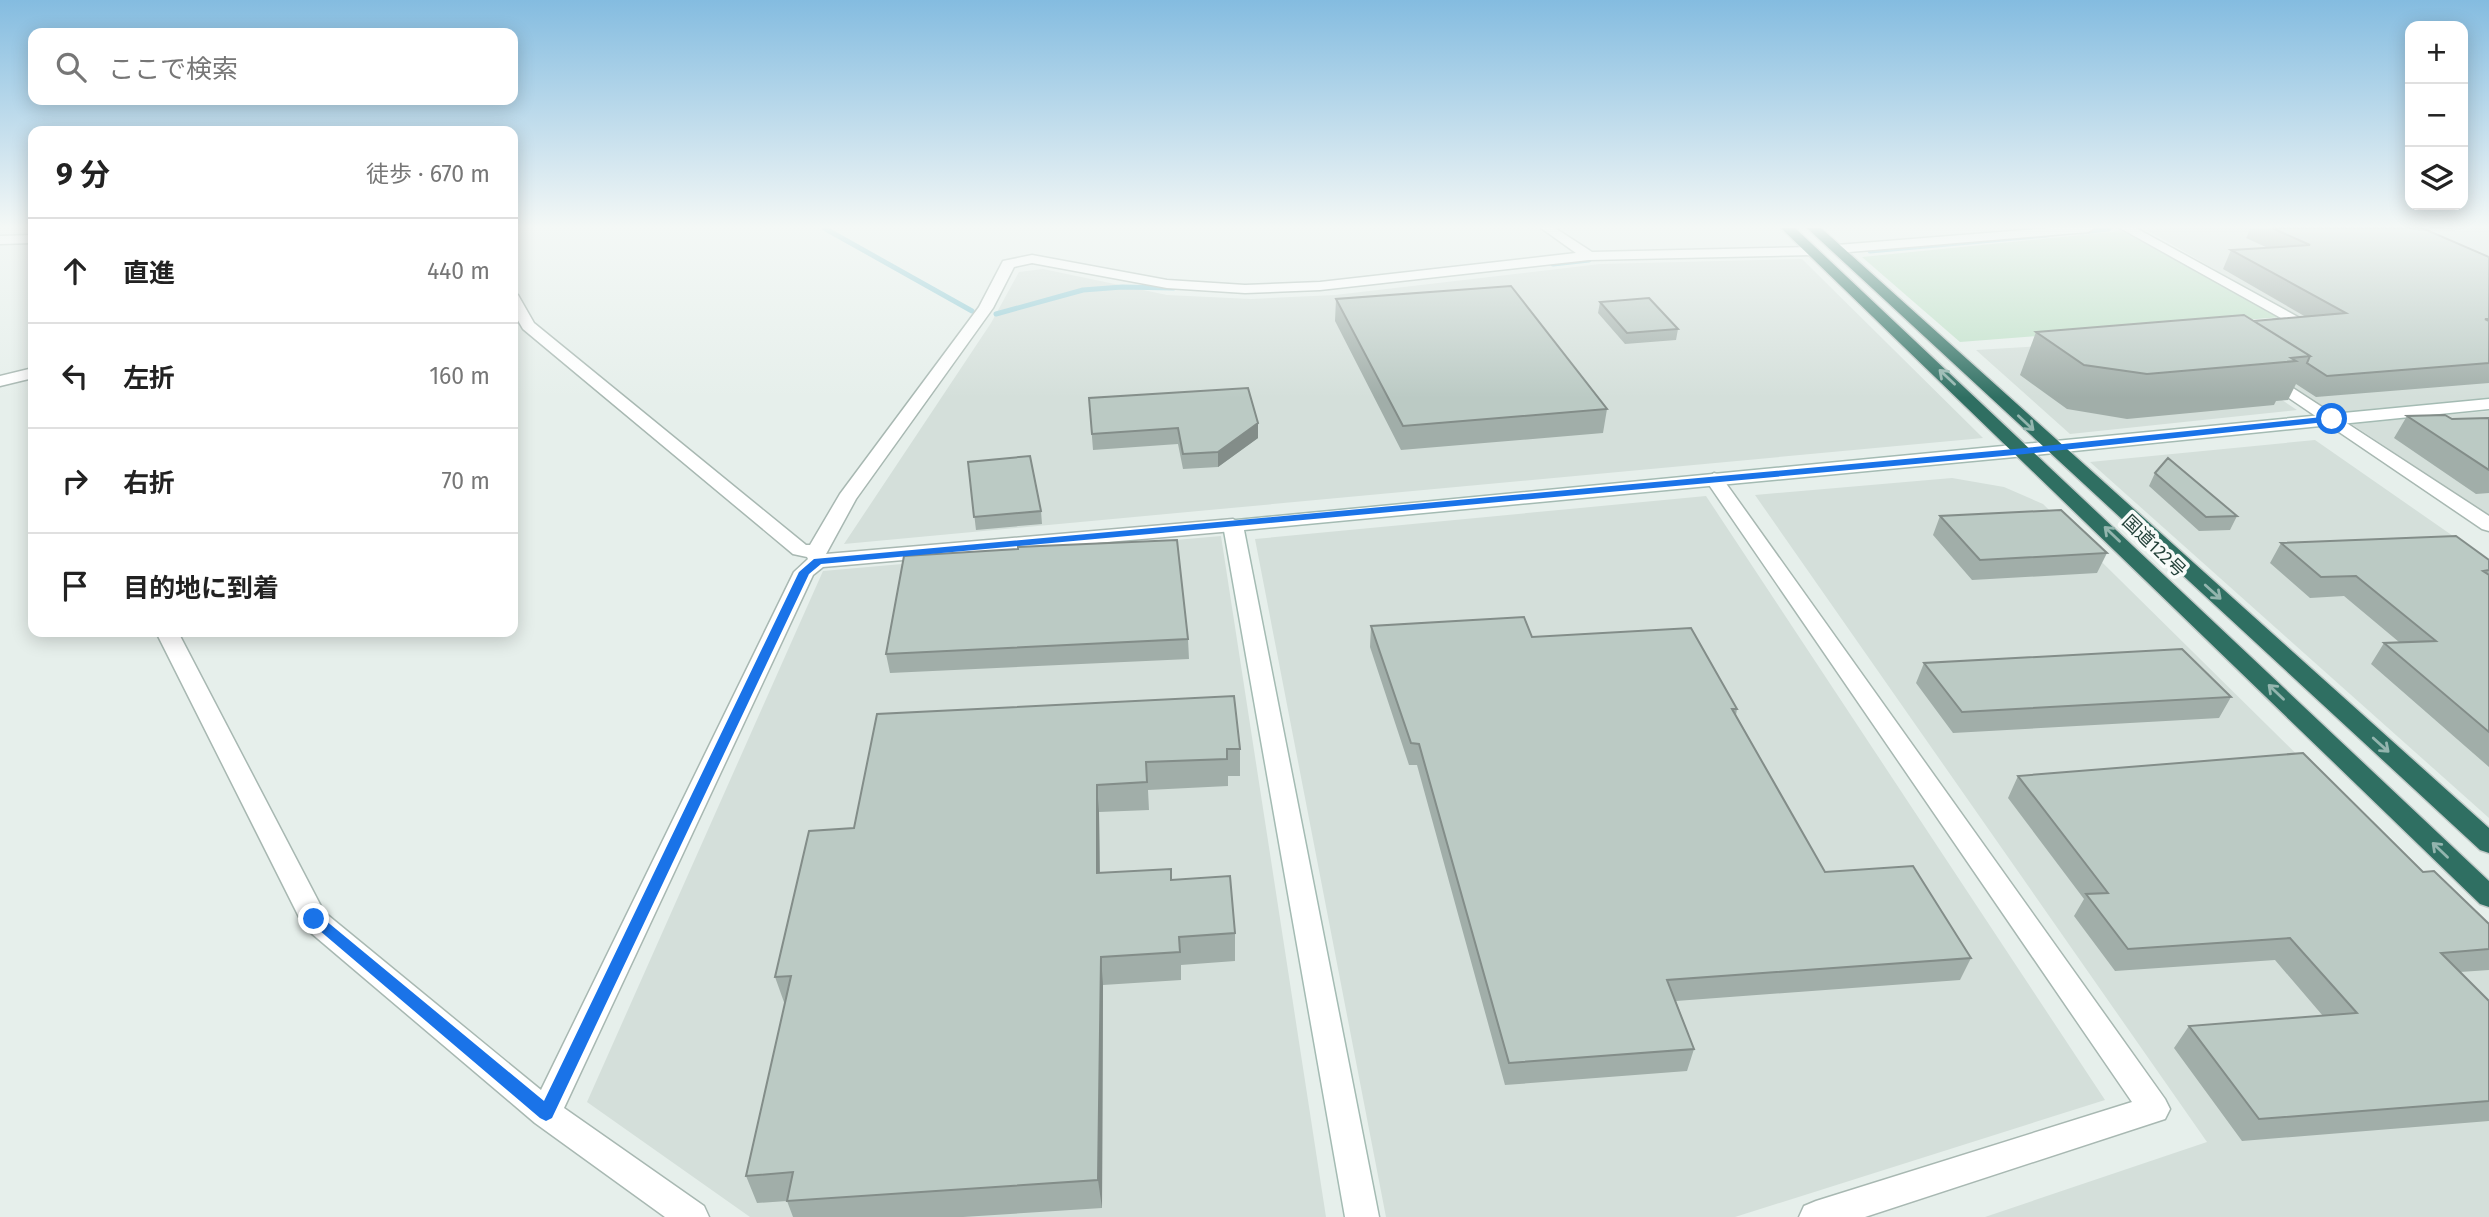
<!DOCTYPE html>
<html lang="ja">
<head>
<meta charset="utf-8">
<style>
	:root { --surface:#fff; --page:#f6f6f6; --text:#222; --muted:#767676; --line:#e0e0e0 }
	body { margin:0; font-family:"Fira Sans","Noto Sans JP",sans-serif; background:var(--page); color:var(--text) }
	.controls { position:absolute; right:21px; top:21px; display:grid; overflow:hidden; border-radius:14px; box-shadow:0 4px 18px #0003 }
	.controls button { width:63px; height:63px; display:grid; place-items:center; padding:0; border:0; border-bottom:2px solid var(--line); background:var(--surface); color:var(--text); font:35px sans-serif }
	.stop { position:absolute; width:21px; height:21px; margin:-16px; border:5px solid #1a73e8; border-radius:50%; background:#fff }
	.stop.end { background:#1a73e8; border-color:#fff; box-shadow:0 2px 7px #0008 }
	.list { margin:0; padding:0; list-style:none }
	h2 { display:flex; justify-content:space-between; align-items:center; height:91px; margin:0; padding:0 28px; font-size:30px }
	h2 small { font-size:23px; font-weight:400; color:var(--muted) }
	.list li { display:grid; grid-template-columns:46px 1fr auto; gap:21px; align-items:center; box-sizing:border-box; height:105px; padding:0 28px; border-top:2px solid var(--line) }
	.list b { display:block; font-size:26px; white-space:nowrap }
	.list em { font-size:23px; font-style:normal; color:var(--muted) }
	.icon { flex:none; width:38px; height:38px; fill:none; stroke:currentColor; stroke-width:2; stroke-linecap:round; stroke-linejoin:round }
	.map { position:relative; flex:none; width:2489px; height:1217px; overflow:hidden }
	.search { position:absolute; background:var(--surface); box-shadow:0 4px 18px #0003; left:28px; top:28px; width:490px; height:77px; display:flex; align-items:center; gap:18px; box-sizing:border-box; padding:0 24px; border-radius:14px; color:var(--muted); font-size:26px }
	.panel { position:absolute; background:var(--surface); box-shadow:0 4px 18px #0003; left:28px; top:126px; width:490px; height:511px; border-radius:14px }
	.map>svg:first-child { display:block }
	.built { fill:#d4dfda }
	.green { fill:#bfe0c8 }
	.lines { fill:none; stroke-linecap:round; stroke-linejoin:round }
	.stream { stroke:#8ec9d4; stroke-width:5 }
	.street-casing { stroke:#a8b8b2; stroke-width:3 }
	.secondary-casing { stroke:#a4bbb3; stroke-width:3 }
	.highway-casing { stroke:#c2cac8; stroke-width:3 }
	.street { fill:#fff; fill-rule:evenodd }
	.secondary { fill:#fff; fill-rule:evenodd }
	.highway { fill:#2f6f62; fill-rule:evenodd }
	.wall { fill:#a1aea9 }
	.shaded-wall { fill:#838d89 }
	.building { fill:#bbcac4; stroke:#838d89; stroke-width:2 }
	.oneway { stroke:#93b5ae }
	.route { fill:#1a73e8 }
	.labels { text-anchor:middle; stroke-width:7; stroke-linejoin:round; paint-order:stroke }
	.street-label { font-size:18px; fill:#24423a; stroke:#f7fbf9 }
</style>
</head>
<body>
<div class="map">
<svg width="2489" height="1217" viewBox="0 0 2489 1217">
	<rect width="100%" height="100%" fill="#e6efeb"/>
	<path class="built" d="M2169,228h320v171l-157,16 -118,-81 96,-9 -163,-95z
		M1802,259l181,179 -1139,106 147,-221 28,-51 24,-3 124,26 84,4 84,-4 265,-31z
		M2188,337l109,73 -227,24 -94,-84z
		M2489,411v105l-139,-93z
		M2315,440l174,121v257l-399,-356z
		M1952,478l52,9 39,17 446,440v273h-504l222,-75 -452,-647z
		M1706,496l399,604 -370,117h-349l-131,-678z
		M1221,536l105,681h-576l-163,-115 236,-531z"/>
	<path class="green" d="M2122,231l160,86 -322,25 -98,-85z"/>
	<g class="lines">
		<path class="stream" d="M824,228l148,83
			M2081,232l28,-3
			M1870,251l177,-16
			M1553,264l36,-4
			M996,314l87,-24 39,-3 52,1"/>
		<defs>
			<path id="street" d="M1541,228h14l37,24 220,-5 7,4 -7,4 -223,5 -269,30 -75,3 -78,-5 -135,-25 -18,4 -21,41 -137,191 -30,55 407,-35 10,6 -10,6 -410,36 -10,8 -249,533 140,98 5,11h-44l-130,-94 -231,-196 -148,-295h22l146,280 217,178 253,-518 14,-13 -1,-2 -14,-3 -270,-225 -10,-17v-18l5,1 16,28 272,222h4l30,-51 139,-187 24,-46 29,-6 135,25 78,5 75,-3 256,-29z
				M2049,228h46l-7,4 -251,21 -7,-4 7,-4z
				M2120,228h16l171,94 -8,5 -26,-1 -3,-3 3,-3 8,-2z
				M33,235v8l-33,1v-8z
				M33,368v10l-33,8v-10z
				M2270,373l219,143v15l-7,-2 -218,-148 -2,-3z
				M1714,473l6,2 445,624 5,10 -5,10 -300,98h-66l5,-11 12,-5 316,-99 -427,-623z"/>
			<path id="secondary" d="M2489,399v10l-464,47 -781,74 135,687h-34l-122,-692 3,-4z"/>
			<path id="highway" d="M1781,228h14l694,653v26l-9,-3z
				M1807,228h14l668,600v25l-9,-3z"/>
		</defs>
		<use href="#street" class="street-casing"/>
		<use href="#secondary" class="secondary-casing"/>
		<use href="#highway" class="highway-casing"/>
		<use href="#street" class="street"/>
		<use href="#secondary" class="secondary"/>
		<use href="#highway" class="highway"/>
	</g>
	<path class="wall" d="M2251,228h171l67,29v126l-173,14 -20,-13 -8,16 -12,1 -2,4 -147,14 -60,-10 -47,-34 16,-43 218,-11 52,-4 -83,-48 8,-19 37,-2 -22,-10z
		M1336,299l271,110 -4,24 -202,17 -66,-129z
		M1600,302l78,27 -2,11 -51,4 -27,-31z
		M1089,398l169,25v15l-40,29 -35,2 -5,-25 -85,6z
		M2407,416l45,3 37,-1v75l-13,1 -82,-56z
		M968,462l73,49 1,13 -66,6z
		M2155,473l82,43 -7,14 -31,1 -50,-45z
		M1940,516l167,37 -10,20 -125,7 -39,-45z
		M2281,543l208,17v207l-118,-103 13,-21 15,-1 -55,-46 -34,2 -40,-35z
		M1371,626l161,11 205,72 -1,6 89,157 146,86 -11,22 -284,21 18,48 -7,22 -182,14 -88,-320h-8l-39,-118z
		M1188,639l1,20 -299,14 -4,-19z
		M1924,663l307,34 -12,21 -266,15 -37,-50z
		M1234,696l6,53v27h-12v10l-80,4 1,20 -50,2 1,61 71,7 64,53v28l-54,4v15l-78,5 -1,223 -139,9h-170l-6,-16 -30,2 -11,-27 39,-171 -10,-28 79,-149z
		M2018,776l405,96 66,52v46l-29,2 29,29v120l-247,20 -68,-93 15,-22 134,-10 -48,-56 -160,11 -41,-55 10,-17 -76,-101z"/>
	<path class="shaded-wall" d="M1258,423v15l-40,29v-15z
		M1097,785l2,27 1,89 -3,-28z
		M1101,957l2,28 -1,223 -4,-28z"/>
	<path class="building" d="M2272,228h150l67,29v62h-4l4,2v42l-162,13 -20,-13 3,-7 -56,-35 92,-8 -115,-63 79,-5z
		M1511,286l96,123 -204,17 -67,-127z
		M1649,298l29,31 -51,4 -27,-31z
		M2244,315l66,41 -19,2 5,3 -149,13 -63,-9 -48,-33z
		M1248,388l10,35 -40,29 -35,2 -5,-26 -86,6 -3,-36z
		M2445,415l7,4 37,-1v52l-82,-54z
		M1030,456l11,55 -67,6 -6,-55z
		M2168,458l69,58 -31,1 -51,-44z
		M2061,510l46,43 -127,7 -40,-44z
		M2456,536l33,24v10l-6,1 6,4v157l-105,-89 52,-2 -80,-65 -35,1 -40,-34z
		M1177,540l11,99 -302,15 18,-98 114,-7v-2z
		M1524,617l8,20 159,-9 46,81h-5l93,163 88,-6 58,92 -304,22 27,69 -185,14 -90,-319 -8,-1 -40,-117z
		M2182,649l49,48 -269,15 -38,-49z
		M1234,696l6,53h-13v10l-81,3 1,20 -50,3v88l74,-4v11l59,-4 5,57 -56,4 1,15 -79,5 -3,223 -311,21 6,-29 -47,4 45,-200 -16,1 34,-146 45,-3 23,-114z
		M2303,753l120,119 11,-1 55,53v25l-48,4 48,48v100l-230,18 -70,-93 168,-13 -67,-75 -162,11 -42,-55 22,-1 -90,-117z"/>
	<defs><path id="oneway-shaft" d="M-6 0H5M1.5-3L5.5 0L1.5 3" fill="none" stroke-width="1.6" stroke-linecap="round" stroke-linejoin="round" transform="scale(1.75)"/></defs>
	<g class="oneway">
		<use href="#oneway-shaft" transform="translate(1947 377) rotate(-137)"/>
		<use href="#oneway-shaft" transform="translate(2026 423) rotate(43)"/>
		<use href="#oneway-shaft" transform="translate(2112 534) rotate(-136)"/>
		<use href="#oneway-shaft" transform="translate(2213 592) rotate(42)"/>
		<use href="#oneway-shaft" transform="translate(2276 692) rotate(-136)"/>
		<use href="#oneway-shaft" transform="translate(2381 745) rotate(42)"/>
		<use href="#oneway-shaft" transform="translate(2440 850) rotate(-136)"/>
	</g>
	<linearGradient id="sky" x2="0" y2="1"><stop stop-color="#84bce0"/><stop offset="0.57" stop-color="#f4f8f6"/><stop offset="1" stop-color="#f4f8f6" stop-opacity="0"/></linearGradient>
	<rect width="2489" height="398" fill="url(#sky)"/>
	<path class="route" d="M2332,416l4,3 -1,2 -310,33 -1204,110 -12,10 -257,544 -6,3 -6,-3 -234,-199 8,-5 5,1 225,186 255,-529 15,-13 1211,-111z"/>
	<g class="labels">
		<g class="street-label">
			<text transform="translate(2154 546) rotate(44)" y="6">国道122号</text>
		</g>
	</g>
</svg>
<div class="controls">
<button>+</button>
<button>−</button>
<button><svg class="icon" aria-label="layers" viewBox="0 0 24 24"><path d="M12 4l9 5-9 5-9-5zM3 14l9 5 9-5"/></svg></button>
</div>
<div class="stop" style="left:2332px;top:419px"></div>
<div class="stop end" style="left:314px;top:919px"></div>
<div class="search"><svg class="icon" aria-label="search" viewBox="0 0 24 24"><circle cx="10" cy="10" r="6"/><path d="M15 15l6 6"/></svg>ここで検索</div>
<section class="panel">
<h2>9 分<small>徒歩 · 670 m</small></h2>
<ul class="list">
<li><svg class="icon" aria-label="ahead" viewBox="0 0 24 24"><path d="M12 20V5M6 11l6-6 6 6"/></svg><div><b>直進</b></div><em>440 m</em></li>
<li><svg class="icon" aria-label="left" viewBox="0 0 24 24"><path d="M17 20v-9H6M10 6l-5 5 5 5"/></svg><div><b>左折</b></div><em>160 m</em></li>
<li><svg class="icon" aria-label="right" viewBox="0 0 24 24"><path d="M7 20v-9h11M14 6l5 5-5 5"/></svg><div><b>右折</b></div><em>70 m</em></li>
<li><svg class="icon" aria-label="arrive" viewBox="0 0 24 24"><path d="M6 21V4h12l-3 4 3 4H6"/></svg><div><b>目的地に到着</b></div></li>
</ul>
</section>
</div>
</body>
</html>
